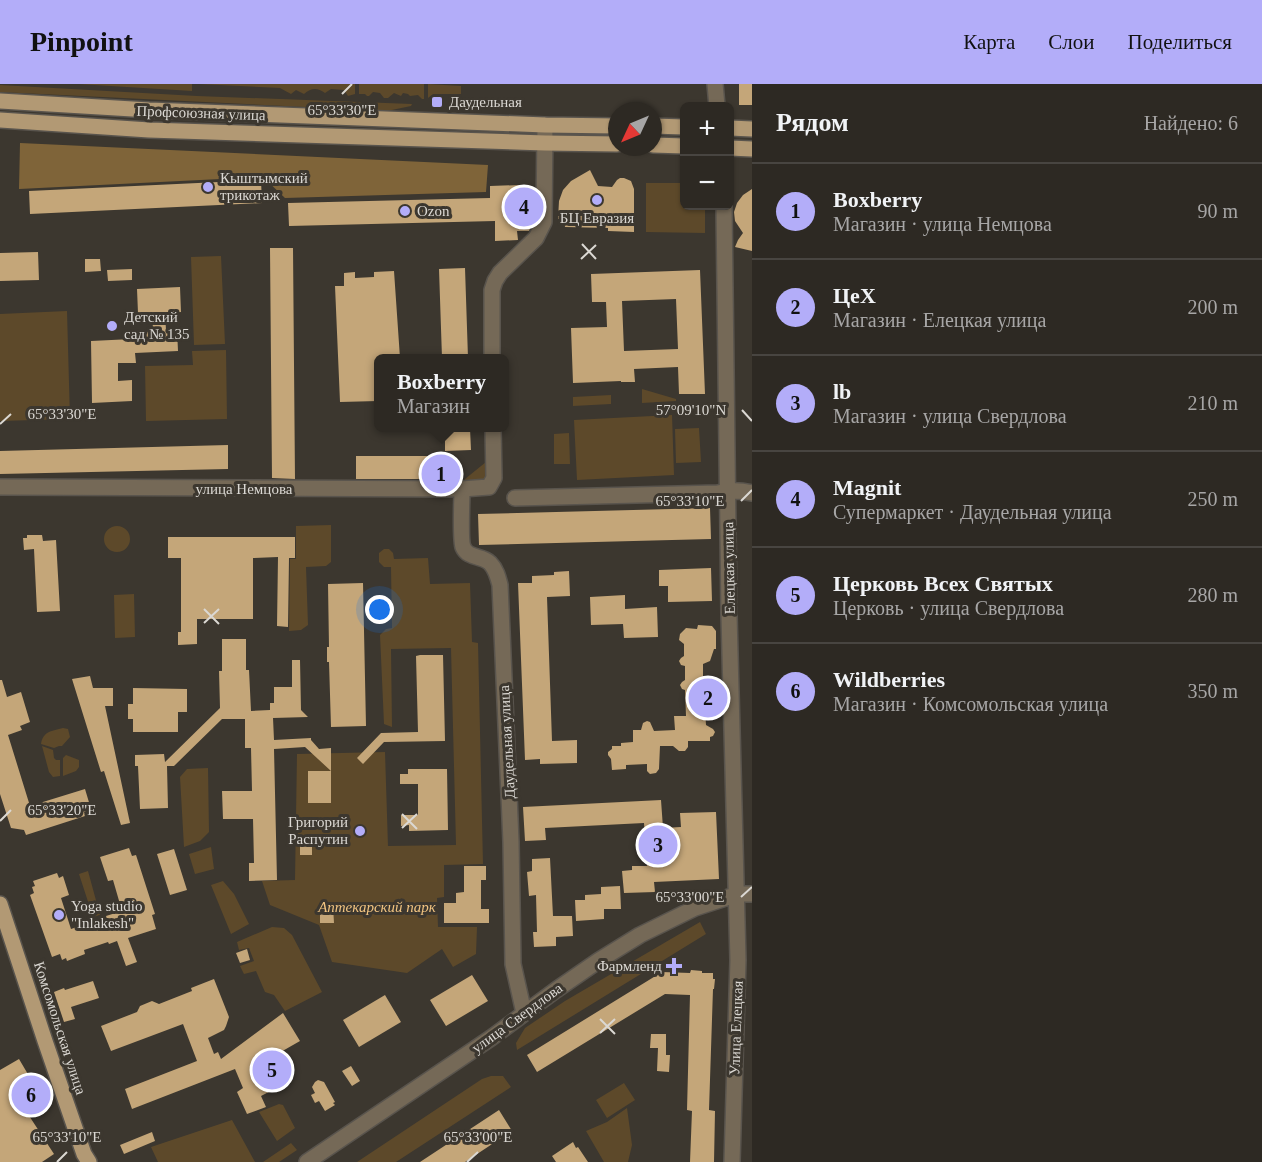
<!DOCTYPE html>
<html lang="ru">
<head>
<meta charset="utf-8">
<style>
	:root { --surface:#2d2923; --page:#393530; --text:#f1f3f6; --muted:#a7a6a6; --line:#484541; --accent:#b3adf9 }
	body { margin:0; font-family:Georgia,serif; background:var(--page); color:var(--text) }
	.controls { position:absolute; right:18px; top:18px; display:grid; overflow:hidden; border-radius:9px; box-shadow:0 2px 4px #0004 }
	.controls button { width:54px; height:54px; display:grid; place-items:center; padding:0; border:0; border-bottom:2px solid var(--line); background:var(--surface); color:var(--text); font:30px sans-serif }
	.compass { position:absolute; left:608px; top:18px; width:54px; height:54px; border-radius:50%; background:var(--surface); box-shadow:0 2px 4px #0004; rotate:226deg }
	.you { position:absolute; left:380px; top:526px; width:21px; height:21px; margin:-15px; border:4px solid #fff; border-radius:50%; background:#1a73e8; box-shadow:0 0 0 9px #1a73e833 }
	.badge { display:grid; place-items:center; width:39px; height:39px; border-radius:50%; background:var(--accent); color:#111; font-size:20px; font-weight:700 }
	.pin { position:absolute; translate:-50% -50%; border:3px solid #fff; box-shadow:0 2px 6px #0006 }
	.popup { position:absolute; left:374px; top:270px; width:135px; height:78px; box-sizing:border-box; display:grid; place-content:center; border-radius:9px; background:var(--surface); filter:drop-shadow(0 2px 4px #0005); font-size:20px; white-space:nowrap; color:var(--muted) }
	.popup b { font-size:22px; color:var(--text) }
	.popup::after { content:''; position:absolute; left:50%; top:100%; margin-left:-12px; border:12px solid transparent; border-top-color:var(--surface) }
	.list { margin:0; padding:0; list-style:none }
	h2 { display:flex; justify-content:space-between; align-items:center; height:78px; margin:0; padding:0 24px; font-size:26px }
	h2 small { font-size:20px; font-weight:400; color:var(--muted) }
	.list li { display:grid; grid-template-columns:39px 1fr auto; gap:18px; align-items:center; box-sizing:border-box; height:96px; padding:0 24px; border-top:2px solid var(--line) }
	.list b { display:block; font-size:22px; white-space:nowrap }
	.list p { margin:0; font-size:20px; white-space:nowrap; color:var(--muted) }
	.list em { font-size:20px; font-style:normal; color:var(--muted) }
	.map { position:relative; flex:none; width:752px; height:1078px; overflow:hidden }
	header { display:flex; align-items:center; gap:36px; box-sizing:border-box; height:84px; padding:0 30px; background:var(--accent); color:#111 }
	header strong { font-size:28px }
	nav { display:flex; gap:33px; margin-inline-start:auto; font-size:21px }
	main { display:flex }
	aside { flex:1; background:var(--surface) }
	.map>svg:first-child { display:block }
	.green { fill:#5d492a }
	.forest { fill:#7f6439 }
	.building { fill:#c4a679; fill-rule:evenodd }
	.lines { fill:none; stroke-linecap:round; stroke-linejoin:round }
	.minor-casing { stroke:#59544d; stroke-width:18 }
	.major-casing { stroke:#59544d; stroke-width:18 }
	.minor { stroke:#756957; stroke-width:15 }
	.major { stroke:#b29974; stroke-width:15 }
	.ticks { fill:none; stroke:#dbd8d3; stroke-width:2 }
	.poi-dot { fill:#b3adf9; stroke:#3c372f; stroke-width:2 }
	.labels { text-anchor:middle; stroke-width:6; stroke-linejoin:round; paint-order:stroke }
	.poi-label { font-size:15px; fill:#dbd8d3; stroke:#3c372f; text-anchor:start }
	.street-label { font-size:15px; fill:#dbd8d3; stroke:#3c372f }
	.park-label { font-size:15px; font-style:italic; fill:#f0c380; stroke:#3c372f }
	.ticks-label { font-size:15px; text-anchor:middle; fill:#dbd8d3; stroke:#3c372f; stroke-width:6; stroke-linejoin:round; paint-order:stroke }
</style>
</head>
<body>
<header>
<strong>Pinpoint</strong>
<nav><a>Карта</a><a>Слои</a><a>Поделиться</a></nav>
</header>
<main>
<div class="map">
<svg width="752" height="1078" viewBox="0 0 752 1078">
	<rect width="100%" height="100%" fill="#3c372f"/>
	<path class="green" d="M78,0h114v7z
		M198,0h157v10l-7,2 -4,-6 -13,-1 -6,4c-8,-6 -14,-5 -21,1l-8,-4 -5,4 -11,-6z
		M359,0h65v15h-2l-4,-4 -8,1 -2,-2 -5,-1 -2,3 -7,-3 -6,5h-4l-4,-5 -7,-1 -4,4h-2l-2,-2h-6z
		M428,0l33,2v8h-28l-5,4z
		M0,1l197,11 215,8 -1,2 -24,5 -387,-19z
		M646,99h38v23h21v27l-59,-1z
		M221,172l4,88 -31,1 -3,-88z
		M67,227l3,108 -70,2v-107z
		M226,266l1,69 -81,2 -1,-55 48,-1 -1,-14z
		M642,305l34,10v2l-34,2z
		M611,311v9l-38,2v-9z
		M672,331l2,60 -97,5 -3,-60z
		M699,344l2,34 -25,1 -1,-34z
		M569,349l1,31h-16v-30z
		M486,378l1,21 -22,3v-7z
		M331,441v37l-5,4 -20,1 2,58 -7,5 -12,1 1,-72h6v-33z
		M104 455a13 13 0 1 1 26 0a13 13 0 1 1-26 0Z
		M384,465h5l4,4 1,6 34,-1 2,26 40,-1 2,59 6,1 5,221 -39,1v32l-7,1 1,29h39l-1,27 -23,13 -11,-18 -35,24 -75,-11 -13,-37 -49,-20 -8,-24 33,-1 2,-126 88,-2 3,94 68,-1 -5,-197 -60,1 1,78 -8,-3 -4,-89 6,-6 6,-1 -1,-61h-7l-5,-5v-9z
		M134,510l1,43 -20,1 -1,-43z
		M63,644l5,1 2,8 -8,9h-3l-5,2 -13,-4c2,-13 11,-13 22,-16z
		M42,662l11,4 1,8 2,2h4v16l-7,1 -4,-5z
		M66,671l13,5v7l-3,4 -13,5v-18z
		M208,684l1,64 -9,9 -16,6 -4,-70 7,-8z
		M211,763l3,22 -19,5 -6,-20z
		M88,787l12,44 -7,2 -14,-43z
		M223,797l11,13 15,30 -18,10 -20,-49z
		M700,838l6,12 -189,116 -1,-7 9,-15 40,-27z
		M272,843l12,1 8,7 30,57 -37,19 -11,-16 -9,-3 -9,-21 -12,3 -4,-8 14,-5 -5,-13 -10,2 -2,-8z
		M491,992h12l8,11 -115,75h-39l125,-83z
		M624,999l11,17 -28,18 -11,-18z
		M279,1020l4,1 12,23 -18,13 -18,-29z
		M627,1024l5,37 -4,17h-24l-18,-31 21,-9z
		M232,1036l23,42h-97l-7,-15z
		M291,1059l6,7 -18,12h-16z"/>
	<path class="forest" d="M20,59l468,22 -2,27 -201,6 -22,-21 -244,12z"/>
	<path class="building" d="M739,0h13v21h-13z
		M590,86l8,16 14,1 5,-7 3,-2h4l7,3 3,8v43l-26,-1v-3l-43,-1 -1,-8h-6l1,-18 4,-11 8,-9z
		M261,96l1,23 -232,11 -1,-23z
		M521,101l4,2 3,8h4l1,28 -4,8h-12l1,9 -23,1v-20l-206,5 -1,-23 202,-5v-12z
		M752,105v62l-17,-4 3,-7 5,-7 -8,-12 -1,-9 3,-9 6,-8z
		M270,164h23l2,231 -23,-1z
		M38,168l1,28 -39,1v-28z
		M85,175h15l1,12 -16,1z
		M465,184l3,90h-26l-3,-89z
		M132,185v11l-24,1 -1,-11z
		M700,186l5,124h-26l-1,-27 -44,2 1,13h-14v-1l-48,2 -2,-55 36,-1 -1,-25h-14l-1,-28zM676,215l2,50 -54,2 -2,-50z
		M394,187l6,87h-22v43l-38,1 -5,-116h9v-13l11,-1v6l19,-1v-5z
		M180,203l1,25 -16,1 1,17 11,-1 1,22 -43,2 1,10h-18v18l14,-1v21l-40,2 -1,-62 41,-2v-8l21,-1 -1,-18 -14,1 -1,-24z
		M445,344h25l1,22 -26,1z
		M228,361v24l-228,5v-23z
		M356,372h94v23h-94z
		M710,424l1,31 -232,6 -1,-31z
		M27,451h15l1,6 13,-1 4,71 -23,1 -3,-63 -10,1 -1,-12h4z
		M168,453h127v21h-6l-1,69 -11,-1 1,-69 -25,1v61h-56v25l-19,1v-13h3v-74h-13z
		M711,484l1,33 -44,1v-16h-9v-16z
		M569,487l1,25 -23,1 5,144 25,-1v23l-37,1v-5l-15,1 -7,-177h14v-7l22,-1v-3z
		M363,499l3,143 -35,1 -2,-65h-2v-15h2l-1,-63z
		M625,511v14l32,-2 1,30 -34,1 -1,-14 -32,1 -1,-28z
		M698,541l14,1 4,5v18h-2l-4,12 -7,3v19l8,2 1,4 -2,7 3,7 -1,3 -7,3 1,16 7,4 2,3 -2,4 -3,1v4h-22v6l-3,4h-6l-6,-5h-13l-1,23 -3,4 -6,1 -3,-3v-7l-21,1v4l-14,1 -1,-11 -3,-4v-3l4,-3v-3h9v-3l12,-1v-12h8l2,-7 4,-2 3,1 4,9 21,-1 -1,-14h12l-1,-26 -3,-1 -2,-4 2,-3 3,-2v-14l-4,-1 -2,-4 2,-3 3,-2v-12l-5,-4 1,-6 6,-6 11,1z
		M222,555h24v31h3l2,41 19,-1v-7h4v-16h18v-27h8l1,50 7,7 -35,1 1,22 37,-2v2l8,9 12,-1v23l-26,-24 -31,2 3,131 -28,1v-18h5l-1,-44h-30l-1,-28h30l-1,-43h-6v-29h-23l-48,47h-7l1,42 -28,1 -2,-43h-3v-11l29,-1 1,8 55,-54 -1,-37h3z
		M420,571h23l2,86 -61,1 -21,22 -6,-6 24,-25 37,-1 -2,-76z
		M90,592l3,12h20v18h-8l25,117 -9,2 -17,-54 -3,1 -29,-93z
		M0,596h2l5,17 14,-5 9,30 -10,4 2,4 -14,5 22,71 55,-17 6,20 -7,3 1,4 -59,19 -2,-5 -13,-2 -11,-34z
		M133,604l54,1v23h-9v20h-45v-13h-5v-15h5z
		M408,685h39l1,61 -39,1v-6l-8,1v-11h17v-31h-18v-10h8z
		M308,687h23v32h-23z
		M661,716l2,28 18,-1 -1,-14 36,-1 3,67 -65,3 1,10 -31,1 -2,-22 10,-1v-4h15l-3,-43 -99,5 1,12 -21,1 -2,-34z
		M300,759h12v12h-12z
		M129,764l3,8 4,-1 19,59 -3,1 4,14 -28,9 9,24 -11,4 -9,-25 -8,3 -1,-2 -24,8 1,4 -18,7 -1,-3 -4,2 -2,-6 -8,3 -22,-62 4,-2 -2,-6 3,-1 -2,-5 24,-8 2,5 4,-2 6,19 -8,3 10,31 17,-6v2l19,-6 -1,-3 16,-5 -9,-31 -5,1 -8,-24z
		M174,765l13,41 -17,5 -13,-41z
		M550,774l3,58h19l1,20 -17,1v9l-22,1 -1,-15h4l-1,-37 -7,1 -2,-24 5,-1v-12z
		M464,782h22v14h-5v29h8v14h-45v-20h12v-10l8,-1z
		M620,802l1,23h-17v10l-28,2 -1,-21h10v-5l16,-1v-7z
		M333,822l1,17h-14v-16z
		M247,865l3,11 -10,3 -4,-10z
		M691,886l11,1v2h11v6h2l-1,10h-1l-4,121 6,1 -1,51h-24l2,-51 -5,-1 3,-115 -25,-1 -128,78 -10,-17 135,-83 28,1z
		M472,891l16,26 -42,25 -16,-26z
		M214,895l15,38 -3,9 -2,4 -16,8 6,16 4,-2 3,7 62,-46 17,28 -21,12 6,7 1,6 -1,7 5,8 -29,15 5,11 -19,7 -10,-22 6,-4 -8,-19 -103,40 -7,-20 72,-28 -14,-37 -72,27 -10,-25 36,-14 3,-6 12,-5 7,3 33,-13 -1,-3z
		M93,897l6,17 -28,9 4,12 -11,3 -10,-30 10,-4 1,2z
		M385,911l16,27 -42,25 -16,-27z
		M651,950h15v21h4l-1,17 -12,-1 1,-23h-8z
		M19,975l23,39 -18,10 30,46 -12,8h-42v-92z
		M351,982l9,15 -8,5 -10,-15z
		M318,996l6,2 11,20 -2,1 2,2 -10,6 -6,-10 -4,2 -4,-8 4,-2 -3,-6 3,-5z
		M499,1026l13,21 -47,31h-45z
		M152,1048l3,9 -31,13 -4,-9z
		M573,1058l3,6 2,-1 10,15h-32l-4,-6z"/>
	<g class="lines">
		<defs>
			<path id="minor" d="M715,0l2,22
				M724,122l5,409 9,345 -6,202
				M492,274v-68l3,-9 5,-8 36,-35 8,-16 1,-97
				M0,403l462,2 27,-2 5,-9 -1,-50
				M462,405c0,10 -2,51 1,58 5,12 19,8 27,16 6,6 8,14 10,22l11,257 2,122 11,49
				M515,414l203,-5c12,-3 22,-3 34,0
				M307,1078l184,-124 65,-48 42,-29 42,-26 55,-27 43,-14h14"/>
			<path id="major" d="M0,17l149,9 396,15 72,1
				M0,36l149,10 396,13 72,1
				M653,42l31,1
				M730,44l22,1
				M653,61l31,1
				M730,64l22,1
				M0,820l45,137 39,113 5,8"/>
		</defs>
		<use href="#minor" class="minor-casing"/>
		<use href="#major" class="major-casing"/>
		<use href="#minor" class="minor"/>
		<use href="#major" class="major"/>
	</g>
	<path class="ticks" d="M342,10l10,-10M582,160l14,15M581,175l15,-14M742,326l10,11M0,340l11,-10M741,417l11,-11M204,525l15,15M204,539l15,-14M402,730l15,15M0,737l11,-11M402,744l15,-14M741,813l11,-10M600,935l15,15M600,949l15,-14M57,1078l10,-10M467,1078l11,-10"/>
	<g class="poi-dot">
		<rect x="431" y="12" width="12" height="12" rx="3"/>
		<circle cx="208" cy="103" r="6"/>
		<circle cx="597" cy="116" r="6"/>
		<circle cx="405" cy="127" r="6"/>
		<circle cx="112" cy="242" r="6"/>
		<circle cx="360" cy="747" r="6"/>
		<circle cx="59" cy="831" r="6"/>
		<path d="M671 873h6v6h6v6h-6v6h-6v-6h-6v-6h6z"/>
	</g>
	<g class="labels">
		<g class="poi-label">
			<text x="449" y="23">Даудельная</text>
			<text x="220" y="99">Кыштымский<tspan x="220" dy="17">трикотаж</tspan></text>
			<text x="417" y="132">Ozon</text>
			<text x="597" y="139" text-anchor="middle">БЦ Евразия</text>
			<text x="124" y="238">Детский<tspan x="124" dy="17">сад № 135</tspan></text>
			<text x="348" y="743" text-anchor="end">Григорий<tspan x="348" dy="17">Распутин</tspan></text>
			<text x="71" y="827">Yoga studio<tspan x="71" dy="17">"Inlakesh"</tspan></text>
			<text x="662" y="887" text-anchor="end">Фармленд</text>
		</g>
		<g class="street-label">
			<text transform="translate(201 29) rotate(2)" y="5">Профсоюзная улица</text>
			<text x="244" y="410">улица Немцова</text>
			<text transform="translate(729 484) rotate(-91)" y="5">Елецкая улица</text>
			<text transform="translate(507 658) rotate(-93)" y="5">Даудельная улица</text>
			<text transform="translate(517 934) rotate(-36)" y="5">улица Свердлова</text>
			<text transform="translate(60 944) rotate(72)" y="5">Комсомольская улица</text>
			<text transform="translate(736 944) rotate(-88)" y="5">Улица Елецкая</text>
		</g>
		<g class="park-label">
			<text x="377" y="828">Аптекарский парк</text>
		</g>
	</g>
	<g class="ticks-label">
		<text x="342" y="31">65°33'30"E</text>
		<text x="691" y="331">57°09'10"N</text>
		<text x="62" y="335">65°33'30"E</text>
		<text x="690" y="422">65°33'10"E</text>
		<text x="62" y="731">65°33'20"E</text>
		<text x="690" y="818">65°33'00"E</text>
		<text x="67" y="1058">65°33'10"E</text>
		<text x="478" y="1058">65°33'00"E</text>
	</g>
</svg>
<div class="controls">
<button>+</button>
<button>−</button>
</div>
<svg class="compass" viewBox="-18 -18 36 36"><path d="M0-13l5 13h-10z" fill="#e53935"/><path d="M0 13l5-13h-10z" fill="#a7a6a6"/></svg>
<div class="you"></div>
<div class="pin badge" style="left:441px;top:390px">1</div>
<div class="popup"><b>Boxberry</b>Магазин</div>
<div class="pin badge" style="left:708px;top:614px">2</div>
<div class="pin badge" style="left:658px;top:761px">3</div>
<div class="pin badge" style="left:524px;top:123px">4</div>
<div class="pin badge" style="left:272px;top:986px">5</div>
<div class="pin badge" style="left:31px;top:1011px">6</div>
</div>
<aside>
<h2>Рядом<small>Найдено: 6</small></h2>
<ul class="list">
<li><span class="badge">1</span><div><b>Boxberry</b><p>Магазин · улица Немцова</p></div><em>90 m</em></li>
<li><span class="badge">2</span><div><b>ЦеХ</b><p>Магазин · Елецкая улица</p></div><em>200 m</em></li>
<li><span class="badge">3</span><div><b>lb</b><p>Магазин · улица Свердлова</p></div><em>210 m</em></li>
<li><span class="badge">4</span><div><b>Magnit</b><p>Супермаркет · Даудельная улица</p></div><em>250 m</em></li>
<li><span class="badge">5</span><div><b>Церковь Всех Святых</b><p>Церковь · улица Свердлова</p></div><em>280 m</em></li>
<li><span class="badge">6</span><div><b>Wildberries</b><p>Магазин · Комсомольская улица</p></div><em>350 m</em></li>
</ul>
</aside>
</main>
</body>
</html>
